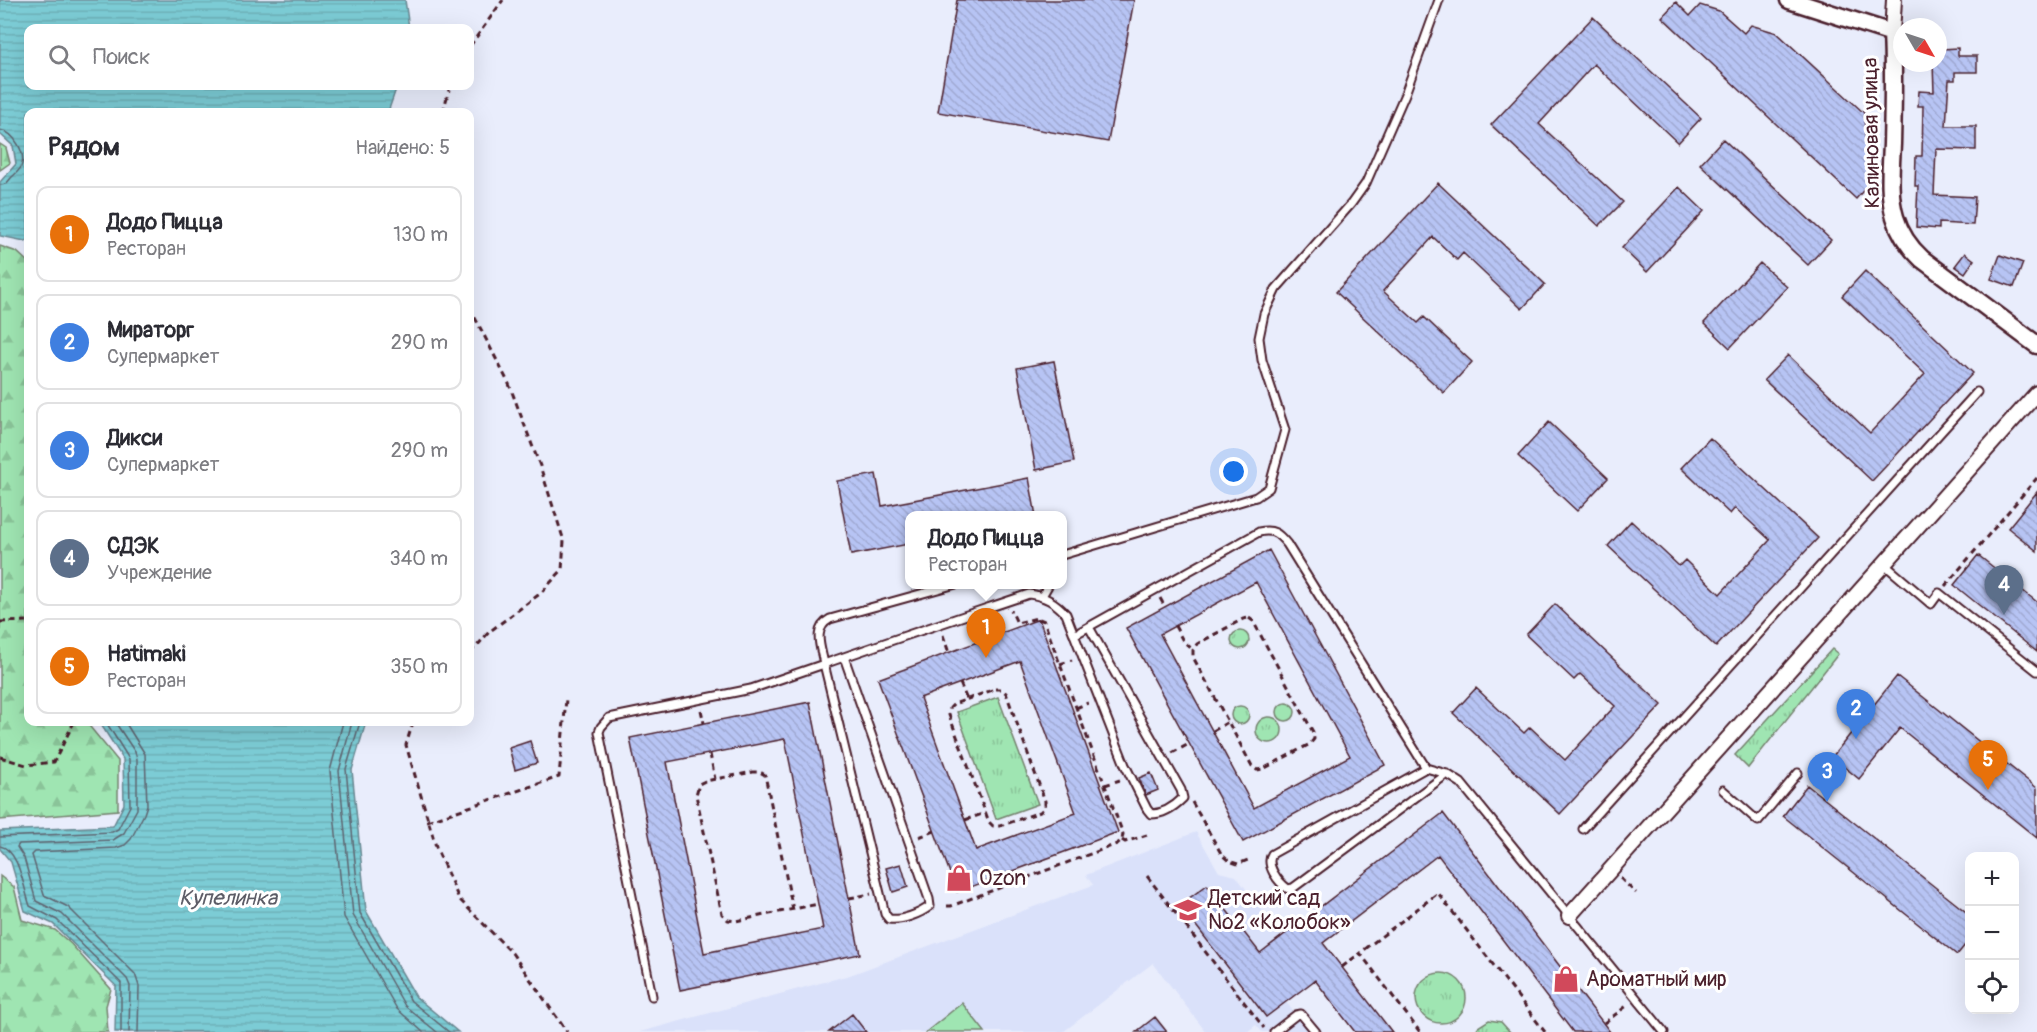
<!DOCTYPE html>
<html lang="ru">
<head>
<meta charset="utf-8">
<style>
	:root { --surface:#fff; --page:#f2f2f3; --text:#2b2b33; --muted:#7c7c81; --line:#e1e1e2; --accent:#d1495b }
	body { margin:0; font-family:Pangolin,sans-serif; background:var(--page); color:var(--text) }
	.controls { position:absolute; right:18px; bottom:18px; display:grid; overflow:hidden; border-radius:12px; box-shadow:0 6px 24px #0002 }
	.controls button { width:54px; height:54px; display:grid; place-items:center; padding:0; border:0; border-bottom:2px solid var(--line); background:var(--surface); color:var(--text); font:30px sans-serif }
	.compass { position:absolute; left:1893px; top:18px; width:54px; height:54px; border-radius:50%; background:var(--surface); box-shadow:0 6px 24px #0002; rotate:129deg }
	.you { position:absolute; left:1234px; top:472px; width:21px; height:21px; margin:-15px; border:4px solid #fff; border-radius:50%; background:#1a73e8; box-shadow:0 0 0 9px #1a73e833 }
	.badge { display:grid; place-items:center; width:39px; height:39px; border-radius:50%; background:var(--accent); color:#fff; font-size:20px; font-weight:700 }
	.pin { position:absolute; translate:-50% -50px; filter:drop-shadow(0 2px 3px #0008) }
	.pin::after { content:''; position:absolute; top:32px; width:21px; height:18px; background:inherit; clip-path:polygon(0 0,100% 0,50% 100%) }
	.popup { position:absolute; left:905px; top:511px; width:162px; height:78px; box-sizing:border-box; display:grid; place-content:center; border-radius:12px; background:var(--surface); filter:drop-shadow(0 2px 4px #0005); font-size:20px; white-space:nowrap; color:var(--muted) }
	.popup b { font-size:22px; color:var(--text) }
	.popup::after { content:''; position:absolute; left:50%; top:100%; margin-left:-12px; border:12px solid transparent; border-top-color:var(--surface) }
	.list { margin:0; padding:0; list-style:none }
	h2 { display:flex; justify-content:space-between; align-items:center; height:78px; margin:0; padding:0 24px; font-size:26px }
	h2 small { font-size:20px; font-weight:400; color:var(--muted) }
	.list li { display:grid; grid-template-columns:39px 1fr auto; gap:18px; align-items:center; box-sizing:border-box; height:96px; margin:0 12px 12px; padding:0 12px; border:2px solid var(--line); border-radius:12px }
	.list b { display:block; font-size:22px; white-space:nowrap }
	.list p { margin:0; font-size:20px; white-space:nowrap; color:var(--muted) }
	.list em { font-size:20px; font-style:normal; color:var(--muted) }
	.icon { flex:none; width:33px; height:33px; fill:none; stroke:currentColor; stroke-width:2; stroke-linecap:round; stroke-linejoin:round }
	.map { position:relative; flex:none; width:2037px; height:1032px; overflow:hidden }
	.search { position:absolute; background:var(--surface); box-shadow:0 6px 24px #0002; left:24px; top:24px; width:450px; height:66px; display:flex; align-items:center; gap:15px; box-sizing:border-box; padding:0 21px; border-radius:12px; color:var(--muted); font-size:22px }
	.panel { position:absolute; background:var(--surface); box-shadow:0 6px 24px #0002; left:24px; top:108px; width:450px; height:618px; border-radius:12px }
	.map>svg:first-child { display:block }
	.built { fill:#dae1fa }
	.forest { fill:url(#forest-firs); stroke:#74826e; stroke-width:1.5 }
	.park { fill:url(#park-tufts); stroke:#74826e; stroke-width:1.5 }
	.garden { fill:#9fe5b2; stroke:#74826e; stroke-width:1.5 }
	.water { fill:url(#water-rules); stroke:#688791; stroke-width:1.5 }
	.lines { fill:none; stroke-linecap:round; stroke-linejoin:round }
	.shore { stroke:#5e646f; stroke-width:1.5 }
	.building { fill:url(#building-back-hatch); stroke:#4a1f2b; stroke-width:1.5; fill-rule:evenodd }
	.service-casing { stroke:#4a1f2b; stroke-width:11 }
	.minor-casing { stroke:#4a1f2b; stroke-width:18 }
	.tertiary-casing { stroke:#4a1f2b; stroke-width:21 }
	.path { stroke:#4a1f2b; stroke-width:3; stroke-dasharray:6 4.5; stroke-linecap:butt }
	.service { stroke:#fff; stroke-width:7 }
	.minor { stroke:#fff; stroke-width:14 }
	.tertiary { stroke:#fff; stroke-width:16 }
	.labels { text-anchor:middle; stroke-width:6; stroke-linejoin:round; paint-order:stroke }
	.street-label { font-size:21px; fill:#4a1f2b; stroke:#fff }
	.poi-label { font-size:21px; fill:#4a1f2b; stroke:#fff; text-anchor:start }
	.water-label { font-size:22px; font-style:italic; fill:#5c5c66; stroke:#fff }
</style>
</head>
<body>
<div class="map">
<svg width="2037" height="1032" viewBox="0 0 2037 1032">
	<defs>
		<pattern id="forest-firs" width="22" height="20" patternUnits="userSpaceOnUse" patternTransform="scale(1.5)"><rect width="22" height="20" fill="#9fe5b2"/><path d="M5 1l3.5 6h-7zM16 11l3.5 6h-7z" fill="#8ac499"/></pattern>
		<pattern id="park-tufts" width="24" height="20" patternUnits="userSpaceOnUse" patternTransform="scale(1.5)"><rect width="24" height="20" fill="#9fe5b2"/><path d="M3 7l-1-3M5 7V3M7 7l1-3M15 17l-1-3M17 17v-4M19 17l1-3" fill="none" stroke="#8ac499"/></pattern>
		<pattern id="water-rules" width="6" height="5" patternUnits="userSpaceOnUse" patternTransform="scale(1.5)"><rect width="6" height="5" fill="#7cccd5"/><path d="M0 2.5h6" fill="none" stroke="#6dafb7"/></pattern>
		<pattern id="building-back-hatch" width="6" height="6" patternUnits="userSpaceOnUse" patternTransform="scale(1.5)"><rect width="6" height="6" fill="#b7c4f4"/><path d="M-1 5l2 2M0 0l6 6M5-1l2 2" fill="none" stroke="#9fa8d1"/></pattern>
	</defs>
	<rect width="100%" height="100%" fill="#e9edfc"/>
	<filter id="ink" filterUnits="userSpaceOnUse"><feTurbulence type="fractalNoise" baseFrequency=".0167" numOctaves="2"/><feDisplacementMap in="SourceGraphic" scale="12" xChannelSelector="R" yChannelSelector="G"/><feConvolveMatrix kernelMatrix="1 2 1 2 8 2 1 2 1" color-interpolation-filters="sRGB"/></filter>
	<g filter="url(#ink)">
		<path class="built" d="M1196,832l23,40 17,4 79,104 -29,22 23,30h-47l-6,-7 -9,7h-41l-53,-69 -90,69h-423l210,-57 243,-90 -7,-10z"/>
		<path class="forest" d="M0,144l6,4 4,15 -10,7z
			M0,246l17,6 11,10v460h58l32,39v49l-118,10z
			M0,876l14,11 8,33 33,10 16,14 40,45 -5,17 2,26h-108z"/>
		<path class="park" d="M1231 640a9 9 0 1 1 18 0a9 9 0 1 1-18 0Z
			M1832,649l6,5 -90,114 -13,-13z
			M998,697l40,107 -42,15 -39,-107z
			M1231 715a9 9 0 1 1 18 0a9 9 0 1 1-18 0Z
			M1256 730a13 13 0 1 1 26 0a13 13 0 1 1-26 0Z
			M1416 998a25 25 0 1 1 50 0a25 25 0 1 1-50 0Z
			M1489,1020l12,2 9,10h-35l3,-5z"/>
		<path class="garden" d="M1277 712a9 9 0 1 1 18 0a9 9 0 1 1-18 0Z
			M962,1003l23,29h-59z"/>
		<path class="water" d="M0,0h405l4,28h-381v58h369l-9,26h-360v128l-3,1 -25,-5v-54l16,-18 -3,-18 -13,-12z
			M101,722h265l-14,48 14,141 50,86 42,35h-343l1,-46 -63,-62 -28,-13 -14,-49 -11,-13v-18l113,-5 11,-22 -1,-45 -23,-36z"/>
		<g class="lines">
			<path class="shore" d="M0,130c14,2 27,24 21,37 -2,4 -7,8 -10,11 -4,5 -5,7 -11,7
				M115,722l20,30 2,7v50l-13,24 -11,7 -94,4 -2,3 7,11 12,43 26,13 65,65 3,7 -1,46
				M125,722l20,32 2,51 -3,9 -13,25 -6,6 -9,3 -81,4 -3,3 12,40 24,12 67,67 4,12 -1,46
				M343,722l-13,49 14,146 53,92 26,23
				M352,722l-13,49 14,144 52,91 32,26
				M360,722l-14,47 14,144 51,88 38,31
				M0,837l112,-5 6,-3 12,-23 -1,-47 -23,-37
				M0,846c19,3 24,44 30,60l27,14 64,63v49"/>
		</g>
		<path class="building" d="M957,0h177l-26,142 -170,-30z
			M1676,2l14,14 10,-11 19,6 25,22 7,-8 26,8 87,80 4,72 -12,14 -194,-182z
			M1593,17l108,101 -23,25 -84,-79 -55,60 84,78 -24,24 -108,-101z
			M1958,48v8h19v16h-22v8h-6l-3,46h30v24l-40,-1 -2,46 41,2 -2,28 -34,-2v6l-23,-2 2,-41h-3l1,-30h6l1,-50h-5l1,-15 15,1 -1,-29h5v-8l5,-1 -1,-5z
			M1723,139l108,101 -23,25 -108,-101z
			M1438,183l107,101 -23,25 -59,-56 -6,7 -24,-23 -50,54 35,32 6,-6 48,45 -28,31 -108,-101z
			M1679,187l25,24 -57,61 -25,-24z
			M1965,253l9,7 -9,13 -10,-7z
			M2000,255l23,8 -9,24 -23,-8z
			M1760,263l27,24 -57,61 -26,-25z
			M1865,271l108,102 -101,108 -108,-101 24,-25 82,78 55,-59 -83,-78z
			M1054,361l20,101 -38,8 -19,-102z
			M1549,422l59,56 -31,33 -59,-55z
			M1710,438l108,100 -102,109 -108,-101 23,-25 48,45 6,-6 35,34 50,-54 -35,-32 -5,6 -49,-46z
			M876,474l6,32 147,-28 7,38h-127v28l-58,11 -14,-74z
			M2037,492v59l-29,-23z
			M1269,550l116,215 -142,77 -117,-214zM1256,582l94,174 -96,52 -94,-174z
			M1978,555l59,47v50l-83,-67z
			M1555,604l107,101 -102,109 -107,-101 23,-25 48,45 6,-6 35,33 50,-54 -35,-32 -6,6 -48,-45z
			M1039,619l79,213 -161,60 -79,-213zM1020,661l56,152 -100,37 -56,-152z
			M1897,676l140,112v50l-137,-110 -41,51 -27,-22z
			M810,702l50,252 -180,36 -50,-252zM785,739l38,190 -119,24 -37,-191z
			M530,741l7,22 -22,7 -6,-22z
			M1151,773l7,17 -12,5 -7,-17z
			M1807,785l163,130v24l-13,16 -174,-139z
			M1443,813l167,219h-37l-135,-177 -115,88 69,89h-37l-40,-52 -49,37 -86,-112 27,-20 53,68z
			M901,864l7,23 -15,5 -7,-24z
			M852,1014l14,18h-37z
			M1155,1017l12,15h-31z"/>
		<g class="lines">
			<defs>
				<path id="service" d="M1062,555l194,-58 13,-9 16,-58 -23,-70 -3,-22 5,-24 12,-25 75,-85 15,-21 39,-89 34,-94
					M1884,564l47,40 8,-11 98,78
					M1042,596l7,-12
					M1074,635l185,-103c14,-3 19,1 28,12l139,224 21,6 14,9 203,249
					M844,657l85,242 1,7c-10,8 -29,15 -41,13l-4,-5 -61,-250c68,-24 137,-47 205,-70 16,2 26,8 37,20l59,151 22,44 4,5c12,0 24,-8 32,-16l-2,-8 -92,-163
					M1426,768l-154,86c-7,11 6,28 16,35l5,-1 154,-114
					M1723,790l35,31 40,-48
					M1583,829l394,-437
					M652,996l-53,-264 2,-5 8,-9 142,-29 73,-25c-3,-17 -12,-35 6,-45l126,-35
					M1274,1032l22,-17 5,-1 15,18"/>
				<path id="minor" d="M1892,33l2,-33
					M1569,916l468,-523"/>
				<path id="tertiary" d="M1789,0l103,33c2,37 1,74 0,111 -1,23 -4,50 3,73 5,17 14,30 27,42l115,86"/>
			</defs>
			<use href="#service" class="service-casing"/>
			<use href="#minor" class="minor-casing"/>
			<use href="#tertiary" class="tertiary-casing"/>
			<path class="path" d="M470,46l33,-46
				M443,112l7,-26
				M470,308l39,76 31,82 24,75 -2,29 -21,23 -52,39 -13,15 -6,4
				M1945,586l92,-108
				M1160,598l5,9
				M1249,618l4,3 60,111 1,7 -4,5 -47,25 -6,1 -5,-4 -59,-109v-7l4,-6 46,-25z
				M0,622l28,-1
				M1175,626l8,15 10,9
				M943,635l6,18
				M1060,664l12,-4
				M960,683l7,17
				M995,689h6l5,4 39,108v6l-5,5 -40,14h-7l-4,-4 -40,-107 1,-7 4,-4z
				M1076,708l12,-5
				M701,710l3,13
				M413,722l-7,23 31,105 22,49 53,54 55,79
				M1213,731l15,-9
				M1172,753l17,-9
				M710,754l5,25
				M0,757l26,8 28,-3 20,-40
				M1105,785l15,-5
				M1192,802l30,53 7,6 9,3 10,-4
				M965,820l20,-7
				M427,821l132,-44 7,-78
				M919,837l16,-6
				M1122,840l3,2 22,-7
				M1147,876l117,152
				M1620,878l16,15
				M849,898l22,-4
				M947,906h4l166,-62 5,-4 1,-6 -79,-213 -7,-3 -20,5 -6,-13
				M793,910l-28,-135 -5,-3h-7l-48,9 -6,3 -3,11 26,119 6,6 8,1 82,-17
				M1342,967l18,-14
				M1604,1023l24,-18
				M1420,1032l-60,-79 78,-60 107,139"/>
			<use href="#service" class="service"/>
			<use href="#minor" class="minor"/>
			<use href="#tertiary" class="tertiary"/>
		</g>
	</g>
	<defs>
		<symbol id="shop-bare" viewBox="-9 -9 18 18"><path d="M-5-2.5h2.3a2.7 3.5 0 0 1 5.4 0H5L5.5 6h-11ZM-1.5-2.5h3a1.5 2.3 0 0 0-3 0Z" fill="#d1495b" stroke="#fff" stroke-width="2.5" paint-order="stroke"/></symbol>
		<symbol id="school-bare" viewBox="-9 -9 18 18"><path d="M0-5L7-2L0 1L-7-2ZM-4 1L0 2.5L4 1V4Q0 6-4 4Z" fill="#d1495b" stroke="#fff" stroke-width="2.5" paint-order="stroke"/></symbol>
	</defs>
	<g fill-rule="evenodd">
		<use href="#shop-bare" x="940" y="859" width="38" height="38"/>
		<use href="#school-bare" x="1169" y="891" width="38" height="38"/>
		<use href="#shop-bare" x="1547" y="960" width="38" height="38"/>
	</g>
	<g class="labels">
		<g class="street-label">
			<text transform="translate(1871 133) rotate(-91)" y="7">Калиновая улица</text>
		</g>
		<g class="poi-label">
			<text x="979" y="885">Ozon</text>
			<text x="1208" y="905">Детский сад<tspan x="1208" dy="24">№2 «Колобок»</tspan></text>
			<text x="1586" y="986">Ароматный мир</text>
		</g>
		<g class="water-label">
			<text x="228" y="905">Купелинка</text>
		</g>
	</g>
</svg>
<div class="controls">
<button>+</button>
<button>−</button>
<button><svg class="icon" aria-label="locate" viewBox="0 0 24 24"><circle cx="12" cy="12" r="6"/><path d="M12 2v4M12 18v4M2 12h4M18 12h4"/></svg></button>
</div>
<svg class="compass" viewBox="-18 -18 36 36"><path d="M0-13l5 13h-10z" fill="#e53935"/><path d="M0 13l5-13h-10z" fill="#7c7c81"/></svg>
<div class="you"></div>
<div class="pin badge" style="left:986px;top:658px;background:#e8710a">1</div>
<div class="popup"><b>Додо Пицца</b>Ресторан</div>
<div class="pin badge" style="left:1856px;top:739px;background:#3f7fe0">2</div>
<div class="pin badge" style="left:1827px;top:802px;background:#3f7fe0">3</div>
<div class="pin badge" style="left:2004px;top:615px;background:#5c6f8a">4</div>
<div class="pin badge" style="left:1988px;top:790px;background:#e8710a">5</div>
<div class="search"><svg class="icon" aria-label="search" viewBox="0 0 24 24"><circle cx="10" cy="10" r="6"/><path d="M15 15l6 6"/></svg>Поиск</div>
<section class="panel">
<h2>Рядом<small>Найдено: 5</small></h2>
<ul class="list">
<li><span class="badge" style="background:#e8710a">1</span><div><b>Додо Пицца</b><p>Ресторан</p></div><em>130 m</em></li>
<li><span class="badge" style="background:#3f7fe0">2</span><div><b>Мираторг</b><p>Супермаркет</p></div><em>290 m</em></li>
<li><span class="badge" style="background:#3f7fe0">3</span><div><b>Дикси</b><p>Супермаркет</p></div><em>290 m</em></li>
<li><span class="badge" style="background:#5c6f8a">4</span><div><b>СДЭК</b><p>Учреждение</p></div><em>340 m</em></li>
<li><span class="badge" style="background:#e8710a">5</span><div><b>Hatimaki</b><p>Ресторан</p></div><em>350 m</em></li>
</ul>
</section>
</div>
</body>
</html>
